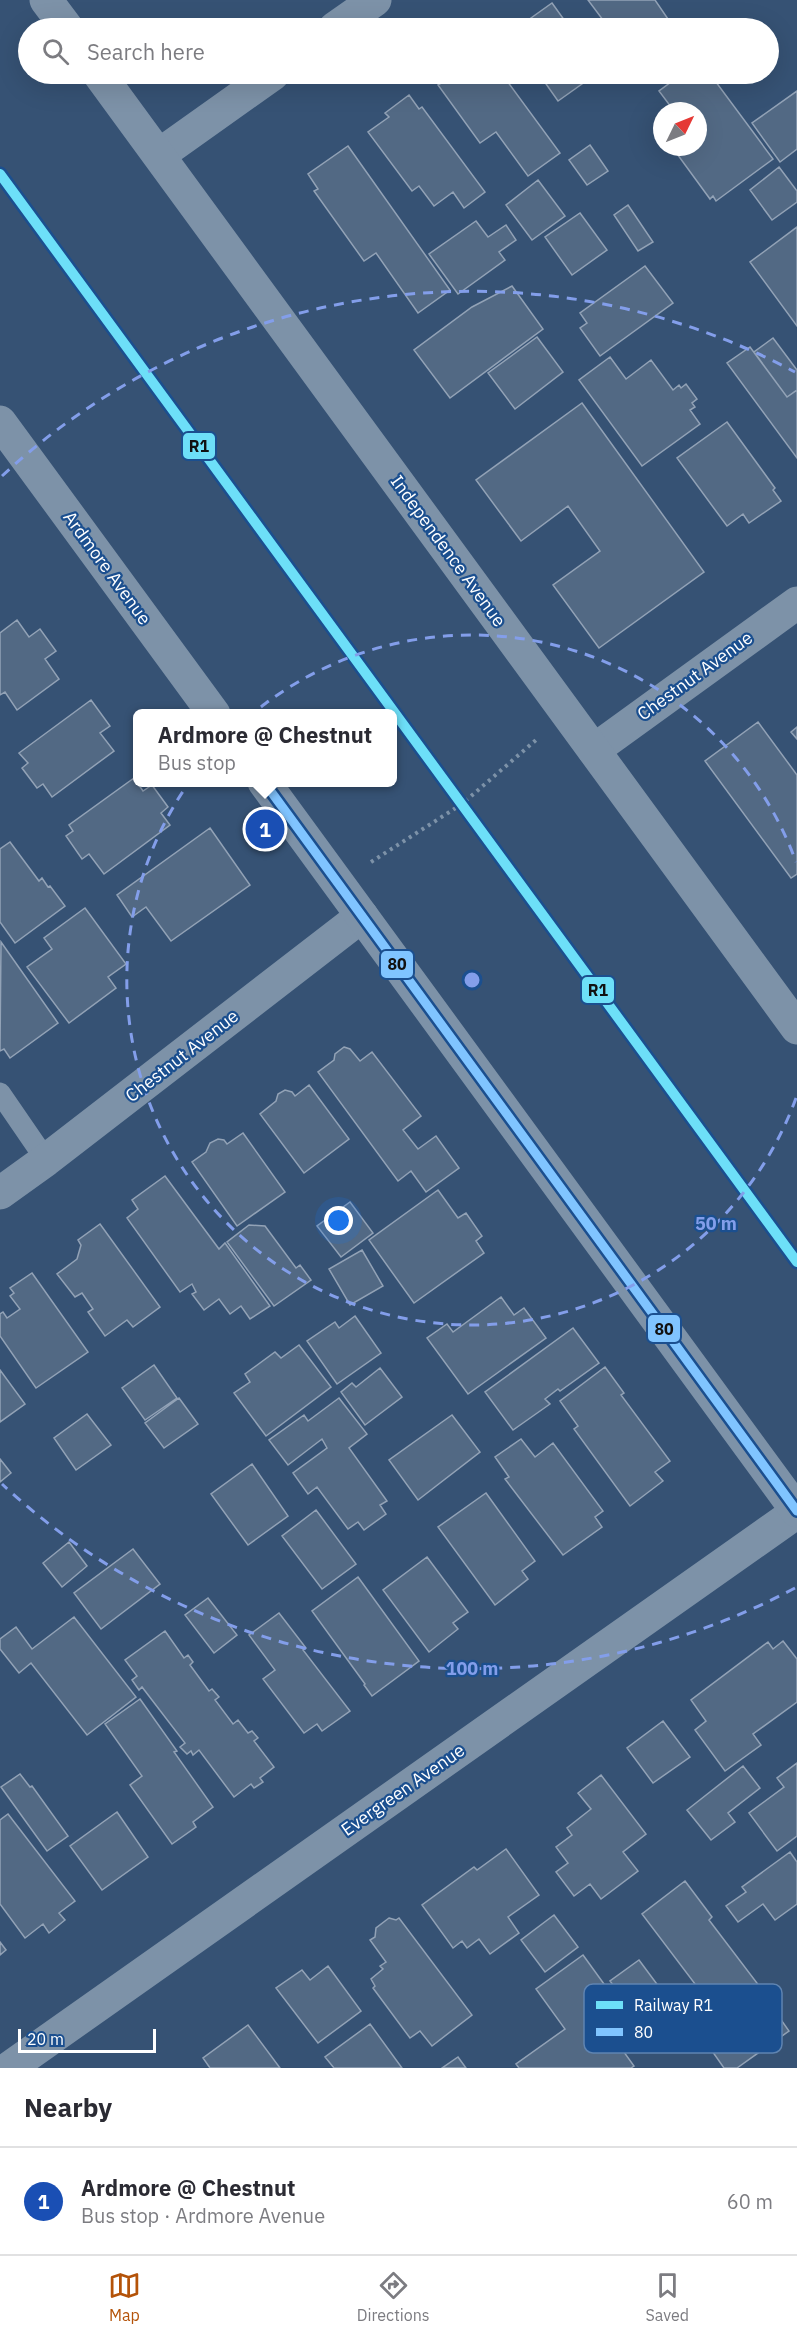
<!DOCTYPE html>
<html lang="en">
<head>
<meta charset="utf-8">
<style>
	:root { --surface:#fff; --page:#f7f7f7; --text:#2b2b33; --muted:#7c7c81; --line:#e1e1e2; --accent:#b45309 }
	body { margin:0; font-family:"IBM Plex Sans",sans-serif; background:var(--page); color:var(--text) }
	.compass { position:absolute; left:653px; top:102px; width:54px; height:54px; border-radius:50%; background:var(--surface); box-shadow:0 6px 24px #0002; rotate:47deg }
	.scale { position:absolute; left:18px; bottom:15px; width:138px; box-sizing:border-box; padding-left:6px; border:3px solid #fff; border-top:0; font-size:16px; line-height:21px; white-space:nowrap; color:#fff; -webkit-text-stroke:4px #1b4f8f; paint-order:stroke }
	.you { position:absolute; left:339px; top:1221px; width:21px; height:21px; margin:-15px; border:4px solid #fff; border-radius:50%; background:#1a73e8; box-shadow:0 0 0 9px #1a73e833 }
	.badge { display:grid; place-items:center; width:39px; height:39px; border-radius:50%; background:var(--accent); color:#fff; font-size:20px; font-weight:700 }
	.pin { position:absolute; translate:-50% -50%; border:3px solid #fff; box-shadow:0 2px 6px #0006 }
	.popup { position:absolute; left:133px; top:709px; width:264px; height:78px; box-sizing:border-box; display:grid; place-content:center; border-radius:9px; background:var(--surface); filter:drop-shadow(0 2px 4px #0005); font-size:20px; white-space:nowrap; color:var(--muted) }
	.popup b { font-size:22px; color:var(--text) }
	.popup::after { content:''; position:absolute; left:50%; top:100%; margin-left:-12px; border:12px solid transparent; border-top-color:var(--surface) }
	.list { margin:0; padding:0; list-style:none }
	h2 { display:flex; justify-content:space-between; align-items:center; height:78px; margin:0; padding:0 24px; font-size:26px }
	h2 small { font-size:20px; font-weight:400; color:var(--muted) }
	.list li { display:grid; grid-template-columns:39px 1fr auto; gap:18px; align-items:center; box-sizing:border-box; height:108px; padding:0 24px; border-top:2px solid var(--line) }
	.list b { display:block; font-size:22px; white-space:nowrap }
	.list p { margin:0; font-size:20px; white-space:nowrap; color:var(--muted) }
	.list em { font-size:20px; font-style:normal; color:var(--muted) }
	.icon { flex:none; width:33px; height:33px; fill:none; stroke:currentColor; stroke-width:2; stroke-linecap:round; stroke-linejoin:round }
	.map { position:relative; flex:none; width:797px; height:2068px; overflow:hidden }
	.search { position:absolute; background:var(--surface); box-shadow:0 6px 24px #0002; left:18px; right:18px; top:18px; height:66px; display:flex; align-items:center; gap:15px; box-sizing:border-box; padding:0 21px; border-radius:33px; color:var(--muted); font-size:22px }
	.sheet { height:186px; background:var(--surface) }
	nav { display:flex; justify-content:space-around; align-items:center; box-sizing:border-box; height:84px; border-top:2px solid var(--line); background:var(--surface); font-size:16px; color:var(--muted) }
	nav a { display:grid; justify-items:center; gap:3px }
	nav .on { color:var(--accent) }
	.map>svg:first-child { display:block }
	.building { fill:#526984; stroke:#92a2b6; stroke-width:1.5 }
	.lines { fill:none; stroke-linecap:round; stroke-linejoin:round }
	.path { stroke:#7d92a8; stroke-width:4; stroke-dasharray:3 4.5; stroke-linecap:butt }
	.service { stroke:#7d92a8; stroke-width:21 }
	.minor { stroke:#7d92a8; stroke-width:33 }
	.tertiary { stroke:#7d92a8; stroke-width:33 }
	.bus-1-casing { stroke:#1b4f8f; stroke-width:14 }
	.bus-1 { stroke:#80c4ff; stroke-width:9 }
	.rail-1-casing { stroke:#1b4f8f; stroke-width:15 }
	.rail-1 { stroke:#6ddff8; stroke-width:10 }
	.ring { fill:none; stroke:#839eea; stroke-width:3; stroke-dasharray:10 8 }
	.labels { text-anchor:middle; stroke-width:4.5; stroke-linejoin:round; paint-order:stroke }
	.street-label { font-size:18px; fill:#fff; stroke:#1b4f8f }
	.key { fill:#1b4f8f; stroke:#5f84b1; stroke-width:1.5 }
	.key-label { font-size:16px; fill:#fff }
	.centre { fill:#839eea; stroke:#1b4f8f; stroke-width:3 }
	.ring-label { font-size:18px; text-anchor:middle; font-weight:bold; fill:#839eea; stroke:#1b4f8f; stroke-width:4.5; stroke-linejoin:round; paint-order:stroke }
	.line-badge { stroke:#1b4f8f; stroke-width:2 }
	.pale-badge-label { font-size:16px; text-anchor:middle; font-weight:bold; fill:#111 }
</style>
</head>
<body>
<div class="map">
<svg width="797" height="2068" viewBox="0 0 797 2068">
	<rect width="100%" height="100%" fill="#365274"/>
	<path class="building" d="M588,0h67l13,19 -14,9h-45z
		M552,3l18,25h-53z
		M455,74h47l58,79 -32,23 -32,-44 -16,11 -42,-58z
		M539,74h57l-38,27z
		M682,74h28l63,85 -57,42 -3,-5 -3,3 -38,-52h26v-36h-24l-15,-20z
		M797,91v58l-17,13 -28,-39z
		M409,95l10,14 3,-2 63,85 -21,16 -11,-16 -19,14 -15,-20 -7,5 -44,-59 21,-15 -4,-4z
		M590,145l18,26 -21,14 -18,-25z
		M348,146l102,144 -32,23 -42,-60 -12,8 -50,-70 4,-2 -10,-15z
		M779,167l18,24v11l-25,18 -22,-30z
		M538,180l27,36 -33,24 -26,-35z
		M628,205l25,37 -15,9 -24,-36z
		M580,213l27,37 -35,25 -27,-38z
		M476,221l12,16 18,-12 10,15 -17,12 6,8 -47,34 -29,-40z
		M797,227v99l-47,-64z
		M645,266l28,37 -73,53 -20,-28 7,-5 -7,-10z
		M512,286l31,43 -93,69 -36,-48 58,-43z
		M537,337l26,35 -48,37 -27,-36z
		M773,338l24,32v20l-10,7 -33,-45z
		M750,347l37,50 10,-7v68l-70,-95z
		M610,357l16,22 25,-19 22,30 6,-5 2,3 5,-4 11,15 -5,4 3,4 -5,3 10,14 -58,42 -63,-86z
		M582,403l122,169 -105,76 -46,-63 47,-34 -32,-45 -47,35 -45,-61z
		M727,422l48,66 -2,2 8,11 -32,22 -6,-9 -16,12 -50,-68z
		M17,620l12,17 11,-8 16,22 -11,8 14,20 -42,31 -12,-18 -5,3v-62z
		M91,700l19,26 -10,7 14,18 -62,46 -9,-13 -6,4 -15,-20 6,-5 -9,-10z
		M758,722l39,53v99l-6,4 -86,-117z
		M797,727v12l-6,-7z
		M134,778l9,13 9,-6 16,22 -7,6 9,12 -66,49 -15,-20 -7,5 -16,-23 7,-5 -4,-6z
		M210,828l40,57 -79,56 -25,-34 -14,10 -15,-22z
		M10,842l29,39 3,-3 6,9 2,-1 15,20 -50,37 -15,-21v-73z
		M85,908l41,56 -18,13 8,11 -47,35 -42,-56 25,-18 -8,-11z
		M1,942l57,81 -48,35 -6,-9 -4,2z
		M344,1047l6,2 10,12 12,-9 49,64 -18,14 15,19 18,-13 23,32 -33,24 -15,-21 -13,10 -80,-109 16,-12 1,-6z
		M309,1085l40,54 -45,34 -44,-59 16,-13 2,-7 7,-4 7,2 3,4z
		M243,1133l42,59 -48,34 -45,-64 14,-10 4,-9 8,-4 6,1 3,4z
		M165,1176l54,73 6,-6 45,63 -20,13 -9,-13 -11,8 -11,-15 -15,11 -12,-16 4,-2 -4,-8 -12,8 -53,-74 11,-9 -6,-9z
		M438,1190l20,28 8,-5 16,23 -6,5 8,12 -70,50 -45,-63z
		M350,1202l23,31 -32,24 -24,-31z
		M100,1224l60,83 -27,20 -6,-7 -22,16 -17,-24 5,-3 -11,-16 -7,4 -18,-23 20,-15 4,-14 -3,-5z
		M249,1225l16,1 31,42 4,-3 11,15 -37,26 -47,-64z
		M362,1250l21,36 -33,19 -21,-36z
		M32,1273l56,79 -52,36 -36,-52v-22l3,-2 4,6 13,-9 -10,-13 4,-3 -4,-5z
		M501,1297l13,18 10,-7 22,30 -78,56 -41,-56 20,-14 6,8z
		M355,1316l26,37 -44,31 -30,-43 28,-19 4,6z
		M573,1328l26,35 -39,28 -2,-2 -13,10 5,5 -37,26 -28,-38z
		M299,1345l32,42 -65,49 -32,-43 16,-11 -5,-8 30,-22 6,6z
		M154,1365l23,33 -32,22 -23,-32z
		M605,1367l19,26 -3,2 49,66 -15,11 8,9 -33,25 -56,-77 4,-3 -18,-25z
		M380,1368l22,29 -37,28 -24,-33 11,-9 4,4z
		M0,1370l25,34 -25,18z
		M179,1398l19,26 -34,24 -19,-25z
		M339,1398l28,36 -18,14 38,53 -7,4 6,9 -22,16 -6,-8 -10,7 -31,-42 -9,7 -15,-21 34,-25 -5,-9 -34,26 -19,-25 35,-25 4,6z
		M87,1414l24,31 -35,25 -22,-32z
		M452,1415l28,37 -62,48 -29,-40z
		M521,1439l14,18 18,-14 50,68 -8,6 7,10 -39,28 -58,-76 4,-2 -14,-20z
		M0,1459l11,14 -11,9z
		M252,1464l36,52 -40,29 -37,-51z
		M486,1493l49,68 -13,10 6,8 -33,26 -57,-78z
		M316,1510l40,54 -34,25 -40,-53z
		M69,1542l18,24 -25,21 -19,-24z
		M133,1549l27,35 -59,45 -27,-36z
		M427,1557l41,55 -15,11 5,6 -29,23 -46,-62z
		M358,1577l61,84 -47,35 -8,-11 1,-1 -53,-73z
		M208,1598l29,37 -23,18 -29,-38z
		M279,1613l27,35 -3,2 47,61 -28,20 -5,-7 -13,9 -41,-54 12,-9 -26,-35z
		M74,1617l62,80 -49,38 -56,-72 -12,10 -19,-24v-10l16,-12 16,22z
		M165,1631l19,27 4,-3 5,7 -3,3 19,26 3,-2 7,8 -4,3 18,24 5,-4 10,13 4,-2 6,7 -4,3 20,26 -14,11 3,4 -9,6 -3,-4 -17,13 -35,-47 -6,5 -2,-4 -4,3 -7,-7 5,-4 -43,-56 -3,3 -7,-10 5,-4 -12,-16z
		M783,1641l14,18v43l-44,32 8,11 -36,26 -30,-41 11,-9 -15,-21 77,-58 5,7z
		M140,1699l37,52 -3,1 39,55 -20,15 3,5 -24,17 -42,-59 12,-9 -37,-52z
		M663,1721l27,36 -37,26 -26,-35z
		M797,1763v73l-20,15 -28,-38 35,-26 -7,-9z
		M743,1766l17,22 -32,25 7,9 -24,18 -24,-30z
		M20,1774l10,13 2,-1 36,50 -21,15 -46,-64z
		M601,1775l45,59 -23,18 15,19 -37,28 -11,-15 -16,12 -18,-24 12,-9 -12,-16 16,-12 -5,-7 24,-19 -13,-16z
		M117,1812l31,45 -46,33 -32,-44z
		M8,1814l67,87 -16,12 6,7 -16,13 -6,-9 -18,14 -25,-34v-84z
		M506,1849l33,46 -31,22 11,16 -29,21 -11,-15 -12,9 -5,-7 -9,7 -31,-43 52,-38 3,3z
		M790,1852l7,10v42l-22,16 -12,-16 -25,18 -12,-16 20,-14 -4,-5z
		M685,1881l27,36 -3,3 51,67 -40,30 -78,-103z
		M554,1915l24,32 -33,25 -24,-32z
		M389,1918l7,2 3,-2 73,97 -40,31 -12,-15 -10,7 -37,-50 2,-2 -4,-7 12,-10 -3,-3 6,-4 -16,-22 5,-3 1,-9z
		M0,1942l6,8 -6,5z
		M583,1955l37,51 -19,14 33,46 -3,2h-112l-3,-4 49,-35 -29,-40z
		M639,1960l32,43 -28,21 -33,-43z
		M328,1966l33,45 -43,32 -42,-55 26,-18 8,10z
		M765,1997l24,34 -52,37h-13l-19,-27z
		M370,2024l32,44h-68l-9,-11z
		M248,2025l32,43h-70l-7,-10z
		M458,2057l8,11h-24z"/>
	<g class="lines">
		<path class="path" d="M371,862l91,-58 74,-64"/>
		<path class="service" d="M0,1093l46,67"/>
		<path class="minor" d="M335,28l40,-28
			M159,155l114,-81
			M594,750l203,-147
			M0,1193l46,-33 316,-244
			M9,2068l788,-556"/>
		<path class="tertiary" d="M46,0l21,28
			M99,74l698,954
			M0,422l214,292
			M264,782l533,729"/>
		<defs>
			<path id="bus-1" d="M264,782l533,729"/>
		</defs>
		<use href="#bus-1" class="bus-1-casing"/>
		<use href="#bus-1" class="bus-1"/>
		<defs>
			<path id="rail-1" d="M0,174l797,1088"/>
		</defs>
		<use href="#rail-1" class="rail-1-casing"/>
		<use href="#rail-1" class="rail-1"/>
	</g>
	<g class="ring">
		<path d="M796 1098A345 345 0 1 1 796 862"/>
		<path d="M795 1588A689 689 0 0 1 2 1484M2 476A689 689 0 0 1 795 372"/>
	</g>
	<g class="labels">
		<g class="street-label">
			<text transform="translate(448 551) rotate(54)" y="6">Independence Avenue</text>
			<text transform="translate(107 568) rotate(54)" y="6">Ardmore Avenue</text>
			<text transform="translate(695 676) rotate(-36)" y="6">Chestnut Avenue</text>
			<text transform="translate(182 1056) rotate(-38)" y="6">Chestnut Avenue</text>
			<text transform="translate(403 1790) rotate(-35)" y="6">Evergreen Avenue</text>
		</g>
	</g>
	<rect x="584" y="1984" width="198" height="69" rx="9" class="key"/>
	<rect x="596" y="2001" width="27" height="8" fill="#6ddff8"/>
	<rect x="596" y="2028" width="27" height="8" fill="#80c4ff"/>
	<g class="key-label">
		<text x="634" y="2011">Railway R1</text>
		<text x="634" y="2038">80</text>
	</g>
	<circle cx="472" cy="980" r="9" class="centre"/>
	<g class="ring-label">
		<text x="716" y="1230">50 m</text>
		<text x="472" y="1675">100 m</text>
	</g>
	<g class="line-badge">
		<rect x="182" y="432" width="34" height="28" rx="6" fill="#6ddff8"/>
		<rect x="380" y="950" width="34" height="29" rx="6" fill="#80c4ff"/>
		<rect x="581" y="976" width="34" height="28" rx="6" fill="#6ddff8"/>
		<rect x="647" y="1314" width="34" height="29" rx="6" fill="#80c4ff"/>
	</g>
	<g class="pale-badge-label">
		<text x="199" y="452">R1</text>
		<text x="397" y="970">80</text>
		<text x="598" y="996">R1</text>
		<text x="664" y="1335">80</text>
	</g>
</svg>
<svg class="compass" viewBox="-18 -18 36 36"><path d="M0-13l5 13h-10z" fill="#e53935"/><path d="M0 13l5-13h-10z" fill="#7c7c81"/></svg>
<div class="scale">20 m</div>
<div class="you"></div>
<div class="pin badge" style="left:265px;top:829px;background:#1a4fb4">1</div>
<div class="popup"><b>Ardmore @ Chestnut</b>Bus stop</div>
<div class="search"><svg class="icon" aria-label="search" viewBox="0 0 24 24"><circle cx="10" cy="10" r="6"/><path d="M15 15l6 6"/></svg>Search here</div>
</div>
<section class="sheet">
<h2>Nearby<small></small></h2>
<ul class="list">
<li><span class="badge" style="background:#1a4fb4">1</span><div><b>Ardmore @ Chestnut</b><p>Bus stop · Ardmore Avenue</p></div><em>60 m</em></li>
</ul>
</section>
<nav>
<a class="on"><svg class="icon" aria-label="map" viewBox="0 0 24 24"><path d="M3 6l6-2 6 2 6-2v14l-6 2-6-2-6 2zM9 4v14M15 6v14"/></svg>Map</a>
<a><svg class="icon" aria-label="directions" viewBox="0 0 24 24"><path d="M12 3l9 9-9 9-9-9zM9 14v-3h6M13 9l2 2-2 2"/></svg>Directions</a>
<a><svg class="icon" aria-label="saved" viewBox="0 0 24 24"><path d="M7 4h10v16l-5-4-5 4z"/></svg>Saved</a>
</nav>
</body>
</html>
